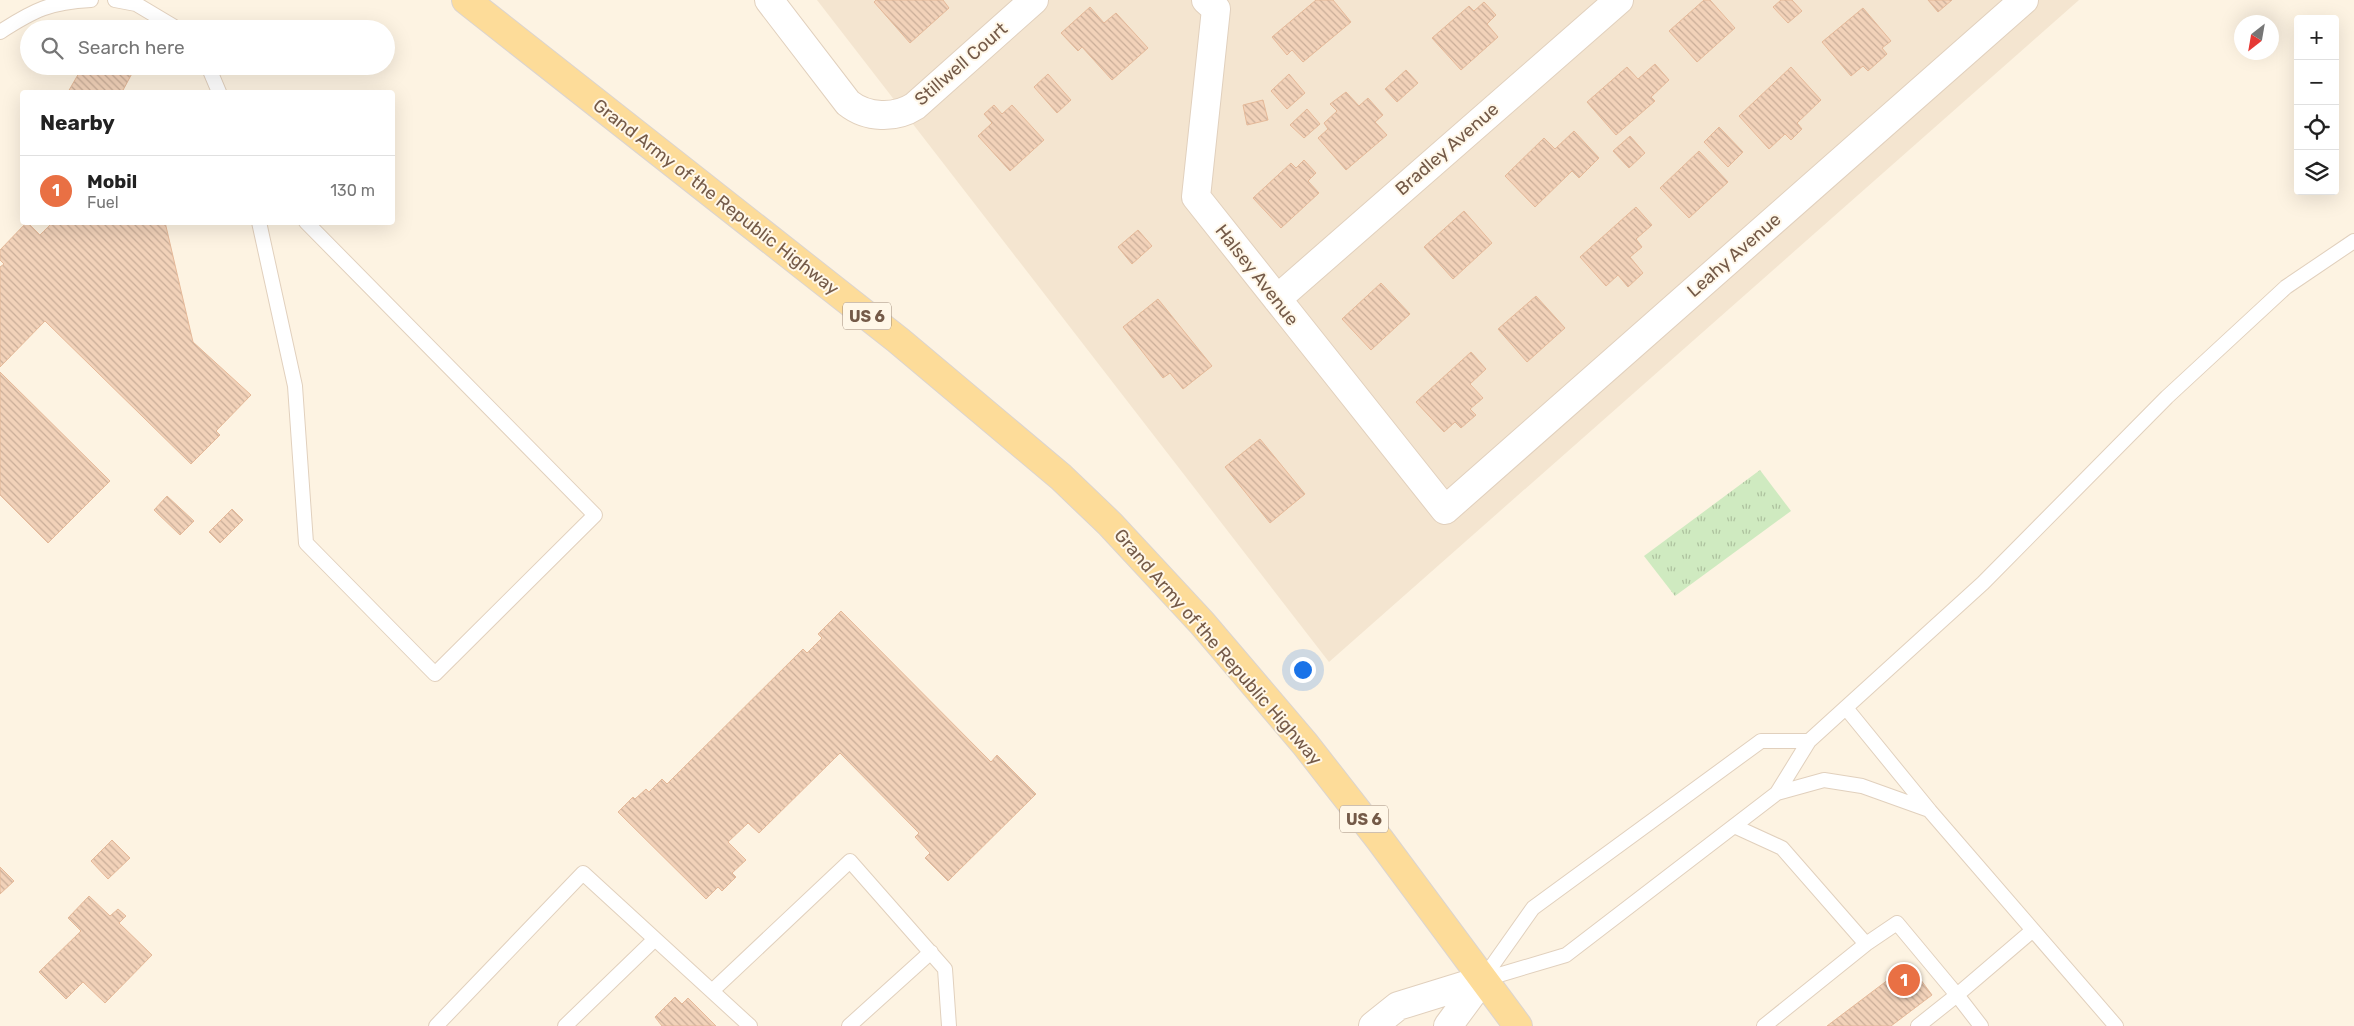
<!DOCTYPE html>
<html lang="en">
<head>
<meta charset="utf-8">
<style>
	:root { --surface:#fff; --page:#f6f6f6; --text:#222; --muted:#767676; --line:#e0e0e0; --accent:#e97044 }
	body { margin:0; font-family:Rubik,sans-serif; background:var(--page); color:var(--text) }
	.controls { position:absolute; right:15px; top:15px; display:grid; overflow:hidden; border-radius:5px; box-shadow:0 5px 20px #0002 }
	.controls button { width:45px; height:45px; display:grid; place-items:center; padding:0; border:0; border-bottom:1px solid var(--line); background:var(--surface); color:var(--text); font:25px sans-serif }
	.compass { position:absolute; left:2234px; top:15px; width:45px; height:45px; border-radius:50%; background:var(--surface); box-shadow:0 5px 20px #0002; rotate:211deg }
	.you { position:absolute; left:1302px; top:669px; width:18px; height:18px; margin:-12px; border:4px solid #fff; border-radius:50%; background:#1a73e8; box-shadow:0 0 0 8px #1a73e833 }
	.badge { display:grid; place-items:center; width:32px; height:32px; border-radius:50%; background:var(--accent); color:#fff; font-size:16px; font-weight:700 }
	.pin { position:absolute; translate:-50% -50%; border:2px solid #fff; box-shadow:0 1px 5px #0006 }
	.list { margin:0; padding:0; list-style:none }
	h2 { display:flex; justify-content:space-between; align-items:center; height:65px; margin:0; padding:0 20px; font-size:21px }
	h2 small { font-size:16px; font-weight:400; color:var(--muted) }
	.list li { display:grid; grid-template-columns:32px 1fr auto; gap:15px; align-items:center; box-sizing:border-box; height:70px; padding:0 20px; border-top:1px solid var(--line) }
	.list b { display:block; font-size:19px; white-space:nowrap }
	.list p { margin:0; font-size:16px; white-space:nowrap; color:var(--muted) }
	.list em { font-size:16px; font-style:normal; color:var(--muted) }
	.icon { flex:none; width:28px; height:28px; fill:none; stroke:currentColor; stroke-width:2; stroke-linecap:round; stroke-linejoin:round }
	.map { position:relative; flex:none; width:2354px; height:1026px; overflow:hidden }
	.search { position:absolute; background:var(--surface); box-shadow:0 5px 20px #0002; left:20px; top:20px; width:375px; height:55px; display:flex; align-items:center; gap:12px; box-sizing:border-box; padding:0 18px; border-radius:28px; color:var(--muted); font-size:19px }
	.panel { position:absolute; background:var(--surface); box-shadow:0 5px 20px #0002; left:20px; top:90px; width:375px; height:135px; border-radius:5px }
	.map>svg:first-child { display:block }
	.residential { fill:#f4e5d0 }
	.grass { fill:url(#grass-tufts) }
	.building { fill:url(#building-back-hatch); stroke:#e5b999 }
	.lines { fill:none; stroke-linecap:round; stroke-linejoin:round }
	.service-casing { stroke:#e1d0bd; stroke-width:16 }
	.minor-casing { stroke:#e1d0bd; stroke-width:30 }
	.primary-casing { stroke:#dbd4cf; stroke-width:30 }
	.service { stroke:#fff; stroke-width:14 }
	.minor { stroke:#fff; stroke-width:28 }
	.primary { stroke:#fddc99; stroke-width:28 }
	.labels { text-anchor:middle; stroke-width:4; stroke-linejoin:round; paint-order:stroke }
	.shield { fill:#fff7e8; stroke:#9e8978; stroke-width:1 }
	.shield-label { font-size:16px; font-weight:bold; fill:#745a48 }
	.street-label { font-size:18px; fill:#745a48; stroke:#fff7e8 }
</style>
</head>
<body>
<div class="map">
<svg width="2354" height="1026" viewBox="0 0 2354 1026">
	<defs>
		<pattern id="grass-tufts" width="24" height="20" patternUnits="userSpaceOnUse" patternTransform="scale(1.25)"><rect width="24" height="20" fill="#cfeac0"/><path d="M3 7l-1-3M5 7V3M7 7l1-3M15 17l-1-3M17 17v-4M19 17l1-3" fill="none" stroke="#adc19e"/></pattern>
		<pattern id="building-back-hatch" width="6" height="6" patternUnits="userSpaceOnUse" patternTransform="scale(1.25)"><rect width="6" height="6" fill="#f2d2b9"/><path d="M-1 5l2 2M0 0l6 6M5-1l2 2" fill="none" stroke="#c9ad98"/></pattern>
	</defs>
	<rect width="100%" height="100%" fill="#fdf3e2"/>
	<path class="residential" d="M817,0h1262l-750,662z"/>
	<path class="grass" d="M1760,470l31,41 -116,85 -31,-40z"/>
	<path class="building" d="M876,0h67l6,8 -39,35 -36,-41z
		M1316,0h17l18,22 -48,40 -11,-12 -5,5 -15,-18z
		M1704,0h6l25,28 -38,34 -28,-31z
		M1781,0h11l10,11 -14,12 -15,-16z
		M1928,0h24l-14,12z
		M1484,2l12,13 -9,9 11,13 -37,33 -29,-32 37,-32 5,5z
		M1090,7l14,16 12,-10 32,35 -36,32 -30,-33 -4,4 -17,-18z
		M1863,8l28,33 -9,7 5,6 -19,17 -5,-5 -12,10 -29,-34z
		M1655,64l14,16 -18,17 4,4 -39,34 -29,-33 40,-35 11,12z
		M83,66h53l-14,26h-54z
		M1791,67l30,33 -24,23 5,6 -11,11 -6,-6 -16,15 -30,-33z
		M1406,70l12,13 -21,19 -12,-13z
		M1048,74l23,26 -14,13 -23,-26z
		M1289,74l16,19 -18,16 -16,-18z
		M1346,92l13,14 9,-8 15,17 -8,7 12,13 -41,35 -28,-32 10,-9 -4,-6 13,-12 -7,-7z
		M1263,100l5,20 -21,5 -4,-20z
		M994,105l8,9 10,-9 32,35 -34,31 -32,-35 14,-13 -8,-9z
		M1307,109l13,15 -16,14 -14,-13z
		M1719,127l24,25 -15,15 -24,-25z
		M1574,131l25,27 -20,20 -7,-7 -37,36 -30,-31 39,-38 11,11z
		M1630,136l15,17 -16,15 -16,-17z
		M1699,151l29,31 -39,36 -29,-30z
		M1304,160l12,13 -8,8 11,12 -38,35 -28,-30 38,-35 5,5z
		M1636,207l16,18 -16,14 6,8 -12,10 13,16 -15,14 -10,-12 -12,11 -26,-29z
		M1464,211l28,32 -39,36 -29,-32z
		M27,222l13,13 13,-13h112l28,120 58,53 -35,36 4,4 -29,29 -146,-143 -45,46v-100l4,-3 -4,-4v-10z
		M1138,230l14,16 -20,18 -14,-17z
		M1381,283l29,31 -39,36 -29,-31z
		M1536,296l29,32 -38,34 -29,-33z
		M1158,299l54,67 -29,23 -13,-16 -7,5 -40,-51z
		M1471,352l15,17 -16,15 13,14 -13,11 6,6 -15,13 -6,-6 -11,10 -28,-30z
		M0,372l110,109 -62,62 -48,-48z
		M1260,439l45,55 -35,29 -45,-56z
		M167,496l27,25 -14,14 -26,-25z
		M232,509l11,11 -23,23 -11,-11z
		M841,611l150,151 6,-7 39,39 -88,87 -23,-23 5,-5 -15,-16 4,-4 -79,-80 -81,80 -11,-10 -20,19 18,18 -14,13 4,4 -14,14 -4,-4 -12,12 -88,-87 15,-15 2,2 11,-10 3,3 13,-13 5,5 136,-135 4,4 15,-15 -4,-4z
		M112,840l18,18 -22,21 -17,-18z
		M0,867l14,14 -14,13z
		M89,896l21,20 8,-7 8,7 -7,7 33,32 -47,48 -22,-21 -17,17 -27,-27 42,-41 -13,-13z
		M1909,964l23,31 -41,31h-64z
		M675,997l7,7 6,-6 28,28h-54l-7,-9z"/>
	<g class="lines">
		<defs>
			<path id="service" d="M115,0l21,4 42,25
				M0,32c34,-22 50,-30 91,-32
				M208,66l11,26
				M259,222l36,164 11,157 129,131 160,-159 -289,-293
				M1846,708l84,103 186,215
				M1777,793l47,-13 38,6 67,24
				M1734,826l48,22 84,96
				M1482,980l84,-25 211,-162 32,-52 174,-158 184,-186 119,-110 68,-46
				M1482,980l51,-72 228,-167h48
				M712,991l138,-130 95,108 4,57
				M436,1026l147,-153 167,153
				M565,1026l90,-87
				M849,1026l82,-74
				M1764,1026l102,-82 31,-21 60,72 -39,31
				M1981,1026l-24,-31 76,-65"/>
			<path id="minor" d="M769,0l79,103c19,15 47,16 67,3l119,-106
				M1206,0l10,9 -20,188 249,313 579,-510
				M1277,299l342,-299
				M1373,1026l25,-20 84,-26
				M1448,1026l34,-46"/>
			<path id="primary" d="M466,0l432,340 163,137 49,47 92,99 103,121 75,96 138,186"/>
		</defs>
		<use href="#service" class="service-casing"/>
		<use href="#minor" class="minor-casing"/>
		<use href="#primary" class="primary-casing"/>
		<use href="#service" class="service"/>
		<use href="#minor" class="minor"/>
		<use href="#primary" class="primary"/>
	</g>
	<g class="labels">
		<g class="shield">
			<rect x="843" y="302.5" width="48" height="27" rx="4"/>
			<rect x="1340" y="805.5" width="48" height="27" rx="4"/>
		</g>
		<g class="shield-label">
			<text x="867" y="322">US 6</text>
			<text x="1364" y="825">US 6</text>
		</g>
		<g class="street-label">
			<text transform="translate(961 64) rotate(-41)" y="6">Stillwell Court</text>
			<text transform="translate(1447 149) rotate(-41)" y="6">Bradley Avenue</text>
			<text transform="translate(716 197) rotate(38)" y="6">Grand Army of the Republic Highway</text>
			<text transform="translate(1734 255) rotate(-41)" y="6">Leahy Avenue</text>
			<text transform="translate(1257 275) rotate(52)" y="6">Halsey Avenue</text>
			<text transform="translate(1218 647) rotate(49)" y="6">Grand Army of the Republic Highway</text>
		</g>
	</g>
</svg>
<div class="controls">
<button>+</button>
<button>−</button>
<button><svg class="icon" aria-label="locate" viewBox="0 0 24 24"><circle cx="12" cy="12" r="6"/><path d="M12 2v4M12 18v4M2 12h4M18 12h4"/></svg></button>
<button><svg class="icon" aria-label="layers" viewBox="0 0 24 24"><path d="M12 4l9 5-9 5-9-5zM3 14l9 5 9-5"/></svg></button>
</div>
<svg class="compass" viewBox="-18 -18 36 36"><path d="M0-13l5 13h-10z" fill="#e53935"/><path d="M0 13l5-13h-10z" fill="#767676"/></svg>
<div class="you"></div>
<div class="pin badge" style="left:1904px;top:980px">1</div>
<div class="search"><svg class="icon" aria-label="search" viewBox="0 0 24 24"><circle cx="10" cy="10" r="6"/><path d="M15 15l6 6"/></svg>Search here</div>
<section class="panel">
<h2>Nearby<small></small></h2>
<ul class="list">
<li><span class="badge">1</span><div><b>Mobil</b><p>Fuel</p></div><em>130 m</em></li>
</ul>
</section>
</div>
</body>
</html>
